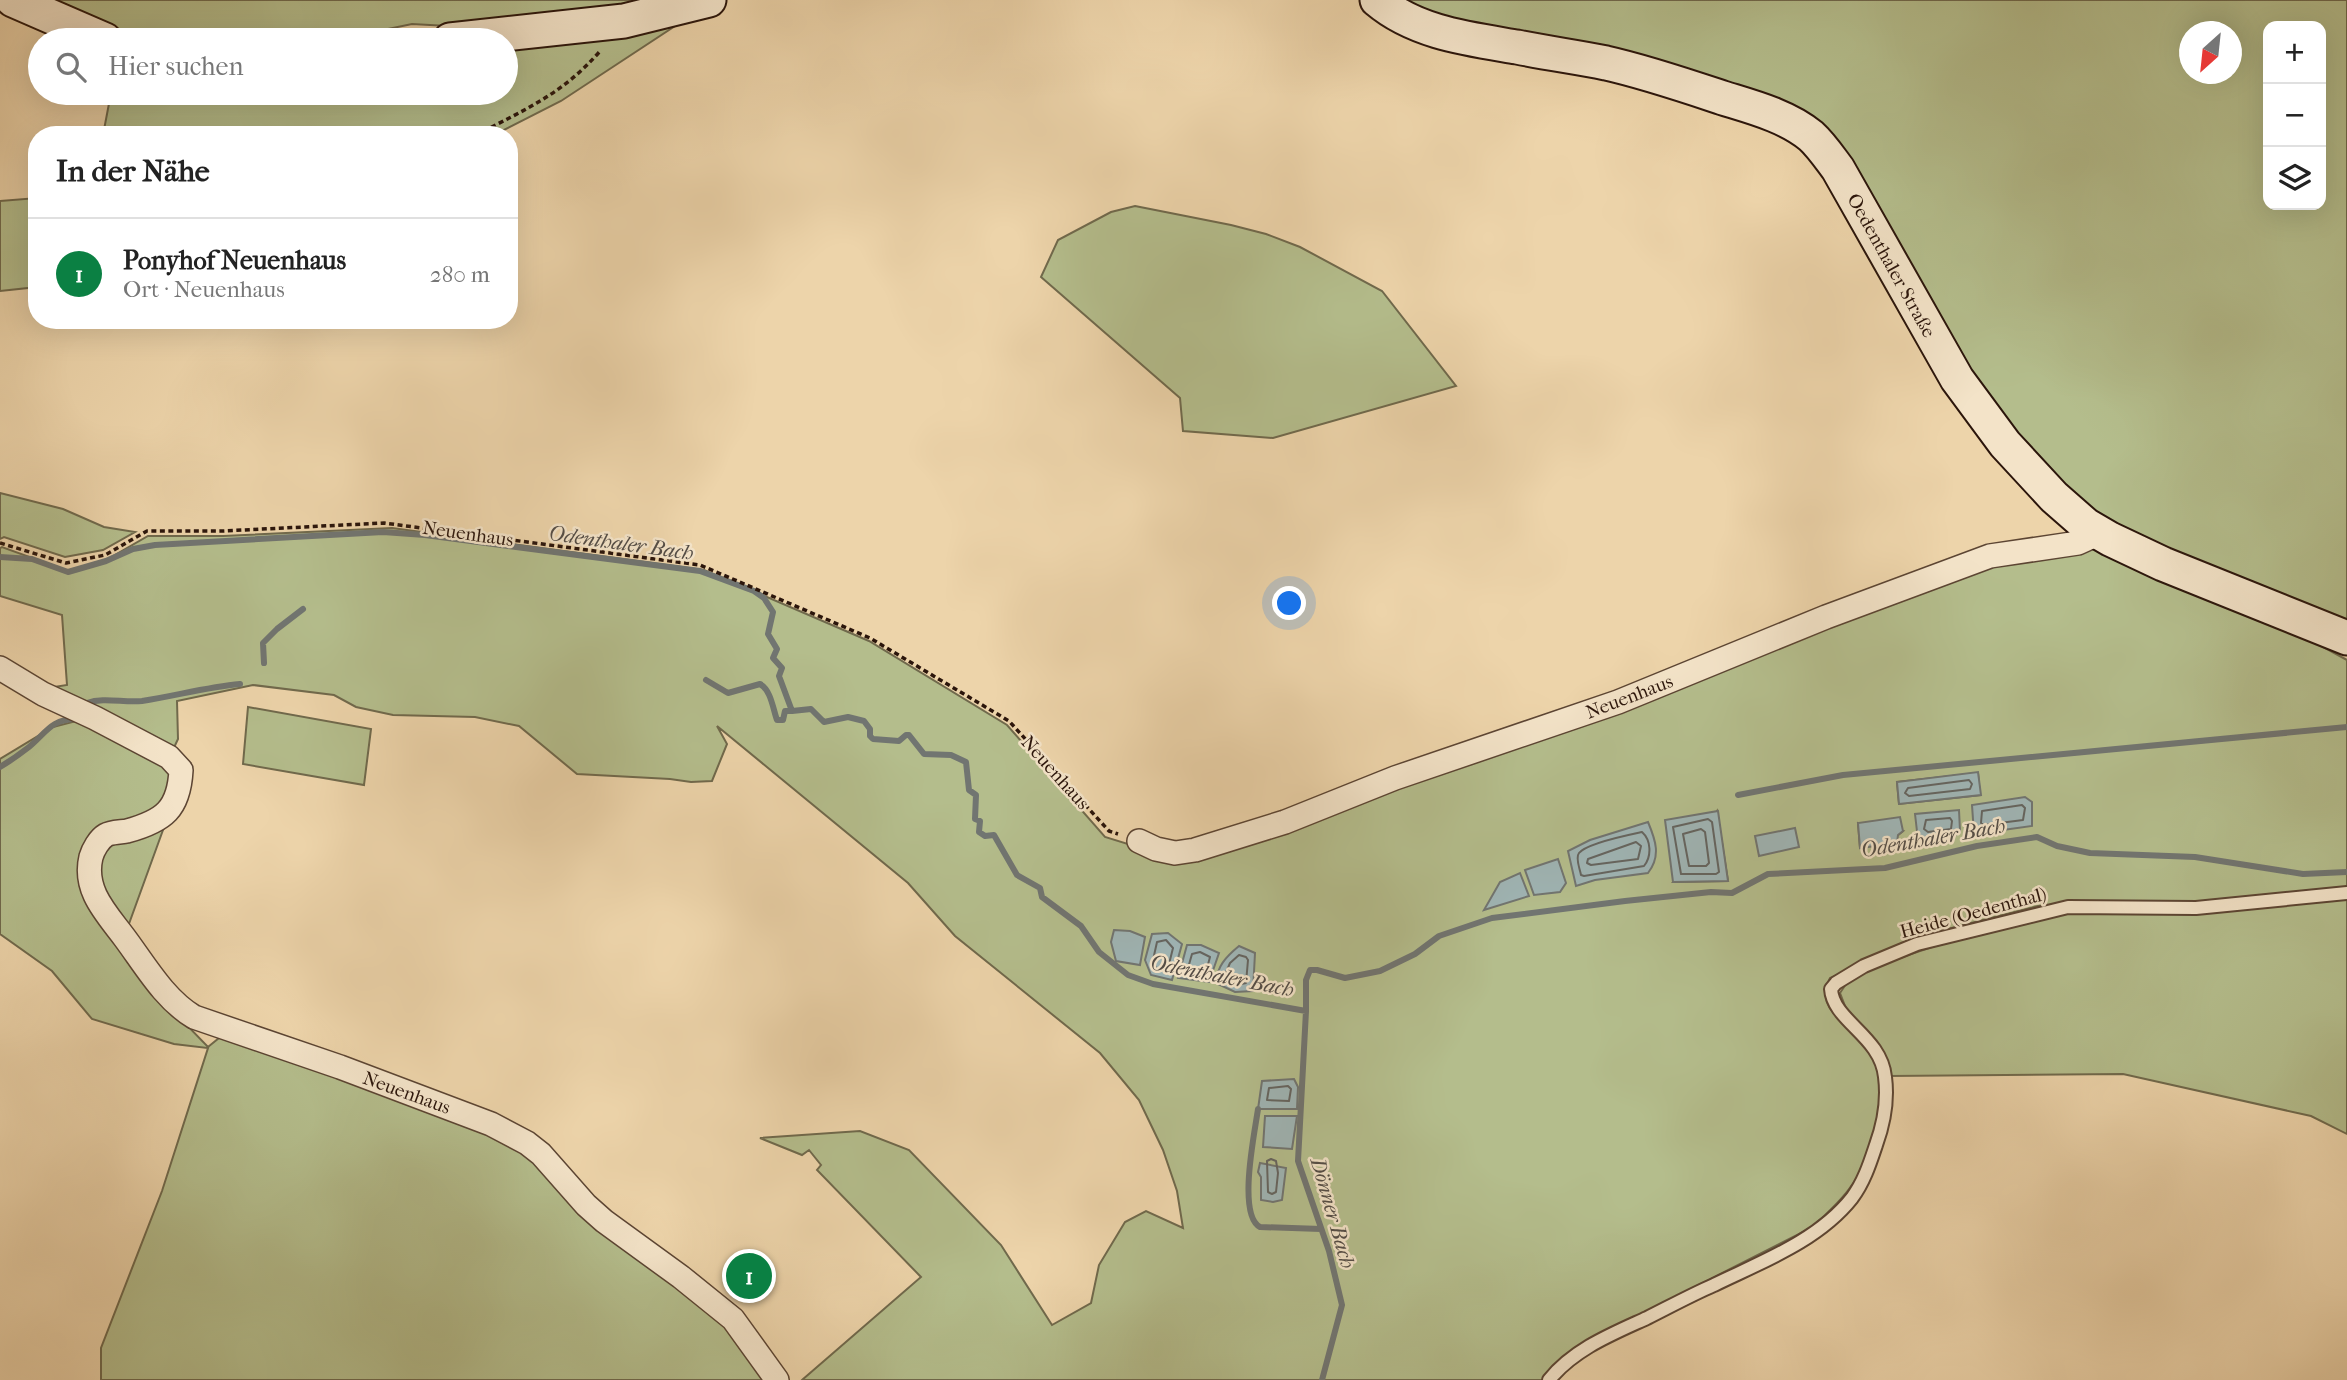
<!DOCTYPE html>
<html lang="de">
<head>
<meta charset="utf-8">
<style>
	:root { --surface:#fff; --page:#f6f6f6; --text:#222; --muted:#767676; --line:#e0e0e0; --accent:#0b8043 }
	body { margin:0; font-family:"IM FELL French Canon",serif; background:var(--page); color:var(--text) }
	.controls { position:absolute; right:21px; top:21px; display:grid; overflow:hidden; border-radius:14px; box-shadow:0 7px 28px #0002 }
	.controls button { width:63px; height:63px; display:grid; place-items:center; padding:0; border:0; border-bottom:2px solid var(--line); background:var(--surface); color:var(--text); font:35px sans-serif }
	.compass { position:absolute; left:2179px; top:21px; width:63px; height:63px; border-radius:50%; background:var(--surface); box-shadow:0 7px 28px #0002; rotate:207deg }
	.you { position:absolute; left:1290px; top:604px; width:24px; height:24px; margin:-18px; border:5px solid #fff; border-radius:50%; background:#1a73e8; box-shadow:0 0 0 10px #1a73e833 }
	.badge { display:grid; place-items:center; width:46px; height:46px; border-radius:50%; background:var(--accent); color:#fff; font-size:23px; font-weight:700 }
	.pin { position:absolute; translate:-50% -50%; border:4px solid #fff; box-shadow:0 2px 7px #0006 }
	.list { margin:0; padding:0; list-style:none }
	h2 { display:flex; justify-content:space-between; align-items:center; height:91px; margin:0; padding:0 28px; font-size:30px }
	h2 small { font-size:23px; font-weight:400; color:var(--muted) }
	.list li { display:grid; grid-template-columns:46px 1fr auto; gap:21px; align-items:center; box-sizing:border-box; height:112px; padding:0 28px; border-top:2px solid var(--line) }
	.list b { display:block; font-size:26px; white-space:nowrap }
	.list p { margin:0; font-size:23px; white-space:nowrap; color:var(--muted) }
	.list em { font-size:23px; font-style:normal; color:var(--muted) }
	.icon { flex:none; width:38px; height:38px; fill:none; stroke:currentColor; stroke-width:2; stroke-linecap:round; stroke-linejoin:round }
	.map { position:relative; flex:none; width:2347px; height:1380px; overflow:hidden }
	.search { position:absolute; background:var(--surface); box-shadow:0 7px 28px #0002; left:28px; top:28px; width:490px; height:77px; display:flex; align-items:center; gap:18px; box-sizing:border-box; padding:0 24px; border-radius:38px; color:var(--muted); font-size:26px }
	.panel { position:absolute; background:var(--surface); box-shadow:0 7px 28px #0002; left:28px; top:126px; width:490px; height:203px; border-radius:28px }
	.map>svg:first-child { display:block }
	.green { fill:#b4bd8c; stroke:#70694c; stroke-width:2; fill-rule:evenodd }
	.water { fill:#9fb5b5; stroke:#717571; stroke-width:2 }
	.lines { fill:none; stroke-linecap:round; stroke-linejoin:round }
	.shore { stroke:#656560; stroke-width:2 }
	.stream { stroke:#717571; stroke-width:6 }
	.lane-casing { stroke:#5c4533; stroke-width:16 }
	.street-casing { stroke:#5c4533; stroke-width:26 }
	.secondary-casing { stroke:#2b150b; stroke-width:37 }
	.path { stroke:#2b150b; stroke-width:3.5; stroke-dasharray:5 3.5; stroke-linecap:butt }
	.lane { stroke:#f3e3c8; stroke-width:12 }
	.street { stroke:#f3e3c8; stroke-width:23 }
	.secondary { stroke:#f3e3c8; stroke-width:33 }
	.labels { text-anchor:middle; stroke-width:5; stroke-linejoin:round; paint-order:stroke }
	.street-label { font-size:19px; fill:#2b150b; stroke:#f3e3c8 }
	.water-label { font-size:21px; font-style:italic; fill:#544d46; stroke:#f3e3c8 }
</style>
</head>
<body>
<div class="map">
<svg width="2347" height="1380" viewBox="0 0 2347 1380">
	<rect width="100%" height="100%" fill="#edd4aa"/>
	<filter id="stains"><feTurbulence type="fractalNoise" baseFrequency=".00286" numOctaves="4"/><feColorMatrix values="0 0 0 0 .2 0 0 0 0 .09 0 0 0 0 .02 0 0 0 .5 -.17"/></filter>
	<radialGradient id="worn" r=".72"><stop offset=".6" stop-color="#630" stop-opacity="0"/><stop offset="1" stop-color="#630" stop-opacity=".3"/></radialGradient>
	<path class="green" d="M36,0h644l-232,26 -36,-2 -77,16h-204z
		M1394,0h953v627l-232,-100 -36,-26 -90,-95 -162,-272 -345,-103zM2268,26h53v179h-53zM2190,32h42v42h-42z
		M644,28h28l-111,73 -67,34h-391l8,-42h395v-45z
		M37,198v89l-37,4v-90z
		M1135,206l96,19 35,9 34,13 82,44 74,95 -183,52 -90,-7 -3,-33 -139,-121 17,-37 53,-28z
		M0,493l63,16 41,18 31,5 -32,18 -38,7 -61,-20 -4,2z
		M392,528l312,42 165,71 138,84 98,112 71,22 816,-300 100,-15 182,76 73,40v227l-152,15 -98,-1 -59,5 -110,28 -98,44c-19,37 31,49 43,78 18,41 2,99 -24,133 -11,15 -25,27 -38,39l-229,116 -28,21 -11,15h-741l119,-103 -104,-107 4,-5 -12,-15 -7,5 -42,-17 100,-7 49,19 92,95 51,80 39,-22 8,-38 26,-43 21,-11 37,17 -6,-37 -14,-41 -24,-50 -39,-47 -145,-117 -47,-53 -191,-157 10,18 -15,37 -21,1 -21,-3 -93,-5 -58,-48 -44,-9 -82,-2 -37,-8 -22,-12 -81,-10 -76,16 1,38 -7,15 -117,-67 13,-2 -5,-70 -62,-19v-48l2,-1 66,24 38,-11 42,-24h75zM1978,773l2,22 -81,9 -2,-22zM1717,811l11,70 -55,1zM1858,823l45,8 -5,4 -38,13z
		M248,707l123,22 -7,56 -121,-21z
		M80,720l93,49 -1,30 -88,59 92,156 32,33 16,-13 294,111 196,165 55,70h-668v-32l61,-157 46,-143 -34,-4 -82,-25 -40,-48 -52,-37v-175l53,-32z
		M167,819l-41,113 -26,-34 -4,-44 12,-12z
		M2347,899v235l-36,-18 -188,-42 -233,2 -3,-16 -6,-12 -34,-37 -7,-18 8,-12 17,-10 46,-17 24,-8 134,-33h129z"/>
	<path class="water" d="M1978,772l3,23 -82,9 -2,-22z
		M2025,797l7,5v24l-58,8 -2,-29z
		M1959,810l1,21 -4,4 -38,5 -3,-26z
		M1718,811l10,70 -55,1 -8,-62z
		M1900,817l3,14 -5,4 -1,8 -37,5 -2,-25z
		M1648,822c8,19 13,34 0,51l-53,7 -19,6 -8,-35 22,-11z
		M1795,828l4,19 -40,9 -4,-20z
		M1558,859l8,24 -6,9 -26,3 -9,-25z
		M1520,873l9,23 -45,14 16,-28z
		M1114,930l16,1 15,6 -5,28 -24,-4 -5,-19z
		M1168,933l14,11 -10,36 -21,-5 -6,-15 7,-26z
		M1187,945h14l18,8 -10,29 -31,-4z
		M1239,946l16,7 -2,38 -18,1 -17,-8c-4,-16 10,-29 21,-38z
		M1294,1079l4,8 -1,22h-39l4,-28z
		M1265,1116h32l-5,33 -29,-2z
		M1260,1163l26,5 -4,32 -9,2 -12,-2v-23l-3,-5z"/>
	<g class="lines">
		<path class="shore" d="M1969,780l3,4 -2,5 -61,7 -4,-3 3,-5z
			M2022,805l3,3 -2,12 -39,5 -3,-2 1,-12z
			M1950,818l2,3 -1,8 -23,3 -4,-3 2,-9z
			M1708,819l4,3 7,50 -3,2h-35l-8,-47z
			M1701,829l4,3 4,31 -3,3h-17l-6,-32z
			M1642,832c9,8 10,24 2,34l-60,10 -3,-1c-1,-6 -6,-17 -2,-22 8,-10 49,-18 63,-21z
			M1636,842l5,4 -3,13 -47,6 -4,-2 1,-4z
			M1166,940l7,8 -5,20 -3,3 -9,-3 -3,-8 4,-18z
			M1200,952l10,5 -4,15 -3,2 -14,-2 -1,-4 4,-14z
			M1239,955l7,2 2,3 -2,23 -9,2 -11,-5 -2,-3 6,-14z
			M1288,1086l3,3 -2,12 -22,-1 2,-12z
			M1271,1159l5,2 2,12 -2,19 -4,2 -4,-2 -1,-31z"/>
		<path class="stream" d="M0,557l32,2 36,13 38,-11 27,-12 22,-4 228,-13 42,3 275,36 54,20 10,7 9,14 -5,22 9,15 -4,9 9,10 -3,8 13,35 19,-2 13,13 24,-5 16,4 6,8v7l3,3 26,2 7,-6h3l15,19 27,1 15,7 3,28 7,5 -1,24 5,2 -1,11 6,4 9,-1 23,40 23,13 2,9 39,29 18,26 29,23 25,9 153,27v-31l4,-10h7l28,8 35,-7 35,-17 24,-18 53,-18 133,-17 86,-9 21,1 36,-19 117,-6 92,-22 60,-9 20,9 33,7 105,4 108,17 44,-2
			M264,663l-1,-20 14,-14 26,-20
			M706,680l22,13 32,-9c11,6 13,25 17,36h6l2,-9h7
			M87,703c17,-6 37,0 55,-2 33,-5 65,-14 98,-17
			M0,767c10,-6 20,-13 29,-20 17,-14 22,-28 47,-28
			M1738,795l105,-20 504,-48
			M1306,1011l-8,150 31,90 13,54 -20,75
			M1258,1109c-3,22 -21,106 2,118l61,2"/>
		<defs>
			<path id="lane" d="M1549,1380c25,-31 63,-46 98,-62 22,-11 44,-23 67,-33 47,-23 104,-44 138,-87 12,-16 18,-35 24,-53 8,-22 12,-45 9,-68 -4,-41 -52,-56 -54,-88l5,-6 28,-17 53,-22 151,-37 128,1 151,-15"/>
			<path id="street" d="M0,668l43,26 52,24 74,39 12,13c-2,39 -17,51 -54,61 -6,1 -16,1 -21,4 -7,4 -13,15 -15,22 -8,33 15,56 33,80 21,28 40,62 70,80l146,50 151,57 36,19 14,11 45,51 18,16 77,56 52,42 44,61
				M1139,841l17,8 19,4 20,-3 90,-28 110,-44 223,-76 208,-85 164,-61 88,-13 22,-10"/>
			<path id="secondary" d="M13,0l92,40
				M1377,0c39,33 92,39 140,47 29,6 59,10 89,16 40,9 78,22 117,35 29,9 64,18 88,38 10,9 18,21 27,33l119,210 48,65 49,53 32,28 24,14 53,25 184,74
				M450,40l174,-19 85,-21"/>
		</defs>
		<use href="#lane" class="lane-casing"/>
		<use href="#street" class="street-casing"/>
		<use href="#secondary" class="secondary-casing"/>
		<path class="path" d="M476,135c50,-26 87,-41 125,-85
			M0,543l66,20 39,-8 42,-24h76l161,-8 316,42 170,73 139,83 100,110 9,3"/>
		<use href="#lane" class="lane"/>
		<use href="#street" class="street"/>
		<use href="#secondary" class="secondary"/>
	</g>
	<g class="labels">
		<g class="street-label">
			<text transform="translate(1892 265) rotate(61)" y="7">Oedenthaler Straße</text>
			<text transform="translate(468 533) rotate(8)" y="7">Neuenhaus</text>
			<text transform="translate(1629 696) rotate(-21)" y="7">Neuenhaus</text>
			<text transform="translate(1056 772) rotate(48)" y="7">Neuenhaus</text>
			<text transform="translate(1973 912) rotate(-15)" y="7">Heide (Oedenthal)</text>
			<text transform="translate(407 1092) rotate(20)" y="7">Neuenhaus</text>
		</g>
		<g class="water-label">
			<text transform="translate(621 543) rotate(8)" y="7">Odenthaler Bach</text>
			<text transform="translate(1933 838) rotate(-10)" y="7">Odenthaler Bach</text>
			<text transform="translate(1222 976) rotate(11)" y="7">Odenthaler Bach</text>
			<text transform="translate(1333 1213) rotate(74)" y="7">Dönner Bach</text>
		</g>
	</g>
	<rect width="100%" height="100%" filter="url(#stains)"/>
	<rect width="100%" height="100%" fill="url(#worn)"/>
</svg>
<div class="controls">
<button>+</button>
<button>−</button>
<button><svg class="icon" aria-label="layers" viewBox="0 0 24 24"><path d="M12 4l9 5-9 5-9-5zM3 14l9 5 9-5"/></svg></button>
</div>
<svg class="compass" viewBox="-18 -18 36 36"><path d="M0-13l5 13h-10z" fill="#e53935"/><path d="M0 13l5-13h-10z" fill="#767676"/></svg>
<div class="you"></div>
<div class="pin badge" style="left:749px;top:1276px">1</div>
<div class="search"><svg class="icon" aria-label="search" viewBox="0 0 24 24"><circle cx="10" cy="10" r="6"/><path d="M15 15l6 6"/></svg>Hier suchen</div>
<section class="panel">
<h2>In der Nähe<small></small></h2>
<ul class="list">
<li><span class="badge">1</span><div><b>Ponyhof Neuenhaus</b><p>Ort · Neuenhaus</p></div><em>280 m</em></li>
</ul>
</section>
</div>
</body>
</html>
